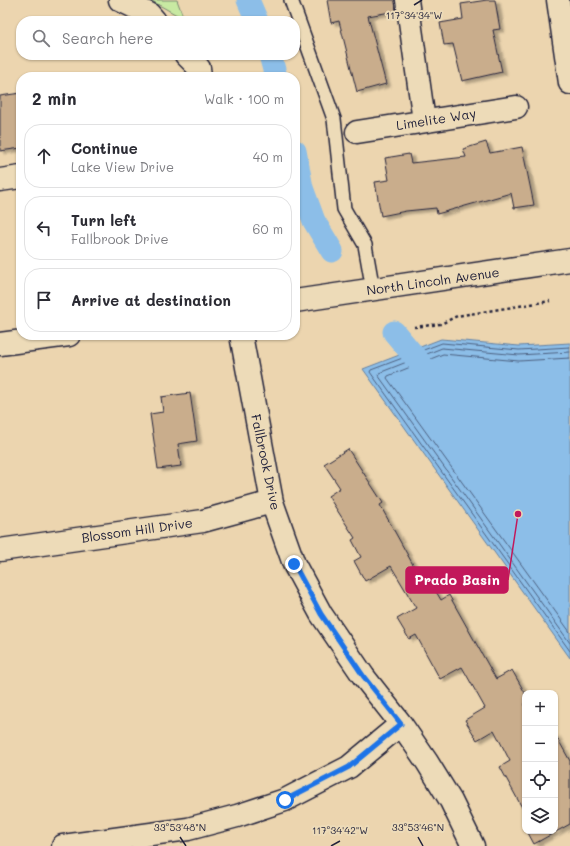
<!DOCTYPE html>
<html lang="en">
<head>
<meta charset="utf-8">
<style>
	:root { --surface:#fff; --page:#f7f7f7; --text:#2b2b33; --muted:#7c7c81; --line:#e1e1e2 }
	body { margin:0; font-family:Mali,sans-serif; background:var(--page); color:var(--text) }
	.controls { position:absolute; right:12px; bottom:12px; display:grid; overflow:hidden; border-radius:8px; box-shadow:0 1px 3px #0004 }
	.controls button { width:36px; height:36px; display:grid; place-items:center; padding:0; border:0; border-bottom:1px solid var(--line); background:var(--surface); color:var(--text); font:20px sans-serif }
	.stop { position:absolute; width:12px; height:12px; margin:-9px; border:3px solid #1a73e8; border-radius:50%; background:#fff }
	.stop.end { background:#1a73e8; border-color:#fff; box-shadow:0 1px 4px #0008 }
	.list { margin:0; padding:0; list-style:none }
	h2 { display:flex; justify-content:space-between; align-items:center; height:52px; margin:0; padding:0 16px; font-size:17px }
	h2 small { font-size:13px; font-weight:400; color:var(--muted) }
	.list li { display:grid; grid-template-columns:26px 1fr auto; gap:12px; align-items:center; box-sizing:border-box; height:64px; margin:0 8px 8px; padding:0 8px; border:1px solid var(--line); border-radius:16px }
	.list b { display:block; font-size:15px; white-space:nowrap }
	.list p { margin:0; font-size:13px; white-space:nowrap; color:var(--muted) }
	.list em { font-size:13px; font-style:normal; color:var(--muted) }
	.icon { flex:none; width:22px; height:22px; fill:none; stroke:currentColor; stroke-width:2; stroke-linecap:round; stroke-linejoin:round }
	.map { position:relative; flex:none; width:570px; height:846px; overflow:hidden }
	.search { position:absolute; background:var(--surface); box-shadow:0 1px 3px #0004; left:16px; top:16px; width:284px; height:44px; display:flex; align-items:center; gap:10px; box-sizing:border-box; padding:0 14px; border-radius:16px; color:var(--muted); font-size:15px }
	.panel { position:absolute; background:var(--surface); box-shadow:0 1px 3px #0004; left:16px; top:72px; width:284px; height:268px; border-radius:16px }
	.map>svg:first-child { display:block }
	.green { fill:#c8e9a2; stroke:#75866e }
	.water { fill:#8cbee8; stroke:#6280a3 }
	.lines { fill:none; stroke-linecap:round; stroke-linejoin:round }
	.shore { stroke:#4c6080; stroke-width:1 }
	.canal { stroke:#8cbee8; stroke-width:23 }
	.building { fill:#c9ad8c; stroke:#22223b; filter:url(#shadow) }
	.service-casing { stroke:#22223b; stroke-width:16 }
	.minor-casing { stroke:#22223b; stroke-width:25 }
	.tertiary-casing { stroke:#22223b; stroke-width:25 }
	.secondary-casing { stroke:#22223b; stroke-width:25 }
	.path { stroke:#22223b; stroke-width:2.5; stroke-dasharray:3 3; stroke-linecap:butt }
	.service { stroke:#eddbb8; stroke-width:13 }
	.minor { stroke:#eddbb8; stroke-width:22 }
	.tertiary { stroke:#eddbb8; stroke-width:22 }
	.secondary { stroke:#eddbb8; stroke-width:22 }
	.route { stroke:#1a73e8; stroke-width:5 }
	.ticks { fill:none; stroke:#22223b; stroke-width:1.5 }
	.labels { text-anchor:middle; stroke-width:4; stroke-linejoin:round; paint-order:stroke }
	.street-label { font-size:13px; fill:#22223b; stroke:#eddbb8 }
	.ticks-label { font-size:10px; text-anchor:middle; fill:#22223b; stroke:#eddbb8; stroke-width:4; stroke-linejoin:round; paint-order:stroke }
	.leader { fill:none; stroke:#c2185b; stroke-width:1.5 }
	.callout-dot { fill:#c2185b; stroke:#eddbb8; stroke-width:1.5 }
	.callout { fill:#c2185b; stroke:#c2185b; stroke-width:1.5 }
	.callout-label { font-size:14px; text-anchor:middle; font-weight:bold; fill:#fff }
</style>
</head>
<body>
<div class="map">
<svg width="570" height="846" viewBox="0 0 570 846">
	<defs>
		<filter id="shadow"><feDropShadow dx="4.5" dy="2.5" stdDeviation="1" flood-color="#0004"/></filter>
	</defs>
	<rect width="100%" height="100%" fill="#ecd5af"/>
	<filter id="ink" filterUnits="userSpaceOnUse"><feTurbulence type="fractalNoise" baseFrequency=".025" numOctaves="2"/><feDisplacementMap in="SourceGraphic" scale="8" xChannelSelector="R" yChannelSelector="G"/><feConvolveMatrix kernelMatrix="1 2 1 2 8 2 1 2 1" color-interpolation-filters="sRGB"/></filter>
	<g filter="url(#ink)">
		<path class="green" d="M150,0h27l7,19z"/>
		<path class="water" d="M441,339l78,7 51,-3v315l-207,-289z"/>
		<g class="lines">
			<path class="shore" d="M570,347l-51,3 -77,-7 -71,27 -1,2 200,279
				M570,352l-51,3 -77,-7 -63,25 -1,2 192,268
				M570,358l-51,3 -76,-7 -55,22 -1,2 183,254"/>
			<path class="canal" d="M248,0l9,21
				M270,55l6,22
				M295,151l7,37 12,33 18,30
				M394,332l36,43"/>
		</g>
		<path class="building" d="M327,0h68l1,11 -28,5 18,68 -29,8 -18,-71 -8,2z
			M487,0h8l5,29 -7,1 9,42 -40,9 -9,-37 -9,1 -4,-22 23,-4 -2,-15z
			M21,93v55l-21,3v-55z
			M486,142l4,11 32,-6 12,58 -20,3 -3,-15 -74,21 -1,-6 -30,3 -25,5 -6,-34 14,-2 -4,-22 24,-4 2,9 55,-6 -3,-8z
			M190,393l7,48 -19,3 3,22 -23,3 -8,-55 13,-2 -2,-15z
			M348,449l35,54 -3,2 42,76 6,-3 13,22 8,-5 47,84 16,-9 13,23v120l-25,-46 10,-6 -16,-31 -17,10 -12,-20 20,-12 -23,-41 -22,12 -24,-44 -7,4 -12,-20 19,-11 -25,-42 -26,15 -11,-20 7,-4 -9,-17 3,-2 -27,-42 12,-8 -16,-24z
			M555,734l15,27v63l-36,20 -7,-13h28z"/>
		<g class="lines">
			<defs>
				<path id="service" d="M291,0l43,119 10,90 21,36 8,45"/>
				<path id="minor" d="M120,0l29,14 6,7
					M407,0l17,121
					M186,55l13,13 1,9
					M357,132l159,-25
					M0,180l21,-3
					M241,335l31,167 22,62 27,50 43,63 37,47 26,38 24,39 22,45
					M0,550l203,-29 69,-19
					M63,846l125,-17 49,-13 48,-16 64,-33 52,-43"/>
				<path id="tertiary" d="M558,0l12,83"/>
				<path id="secondary" d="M295,301l275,-41
					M0,344l69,-9"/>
			</defs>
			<use href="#service" class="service-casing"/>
			<use href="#minor" class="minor-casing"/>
			<use href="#tertiary" class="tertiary-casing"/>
			<use href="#secondary" class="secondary-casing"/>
			<path class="path" d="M414,327l27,-3 16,-8 93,-15"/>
			<use href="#service" class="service"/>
			<use href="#minor" class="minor"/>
			<use href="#tertiary" class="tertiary"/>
			<use href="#secondary" class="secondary"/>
		</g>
	</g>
	<g class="lines" filter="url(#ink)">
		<path class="route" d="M285,800l64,-33 52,-43 -37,-47 -43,-63 -27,-50"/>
	</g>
	<path class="ticks" d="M414,5l8,-5M180,837l6,9M418,837l5,9M331,846l9,-5"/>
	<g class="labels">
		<g class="street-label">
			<text transform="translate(436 119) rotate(-9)" y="5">Limelite Way</text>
			<text transform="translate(433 281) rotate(-8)" y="5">North Lincoln Avenue</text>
			<text transform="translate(266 462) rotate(78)" y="5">Fallbrook Drive</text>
			<text transform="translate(137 530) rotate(-8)" y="5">Blossom Hill Drive</text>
		</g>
	</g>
	<g class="ticks-label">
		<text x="414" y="19">117°34'34"W</text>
		<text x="180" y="831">33°53'48"N</text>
		<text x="418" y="831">33°53'46"N</text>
		<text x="340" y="834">117°34'42"W</text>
	</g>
	<path class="leader" d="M518 514L508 580"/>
	<circle class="callout-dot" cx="518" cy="514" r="4"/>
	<rect class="callout" x="406" y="567" width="102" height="26" rx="4"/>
	<g class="callout-label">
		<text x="457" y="585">Prado Basin</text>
	</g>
</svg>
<div class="controls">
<button>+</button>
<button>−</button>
<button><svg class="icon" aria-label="locate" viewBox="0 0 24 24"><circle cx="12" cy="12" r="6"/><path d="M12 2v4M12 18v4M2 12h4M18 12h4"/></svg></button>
<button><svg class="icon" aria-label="layers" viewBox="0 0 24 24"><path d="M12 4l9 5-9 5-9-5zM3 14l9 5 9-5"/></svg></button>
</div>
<div class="stop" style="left:285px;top:800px"></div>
<div class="stop end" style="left:294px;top:564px"></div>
<div class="search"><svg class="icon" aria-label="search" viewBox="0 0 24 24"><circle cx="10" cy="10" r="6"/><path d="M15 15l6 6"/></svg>Search here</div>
<section class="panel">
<h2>2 min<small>Walk · 100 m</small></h2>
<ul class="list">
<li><svg class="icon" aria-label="ahead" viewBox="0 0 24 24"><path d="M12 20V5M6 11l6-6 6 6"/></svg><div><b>Continue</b><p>Lake View Drive</p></div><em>40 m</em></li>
<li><svg class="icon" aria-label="left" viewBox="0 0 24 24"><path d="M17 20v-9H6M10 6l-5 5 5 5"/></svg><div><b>Turn left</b><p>Fallbrook Drive</p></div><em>60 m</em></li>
<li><svg class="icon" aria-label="arrive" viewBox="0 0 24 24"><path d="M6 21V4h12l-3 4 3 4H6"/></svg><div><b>Arrive at destination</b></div></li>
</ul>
</section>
</div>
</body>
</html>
